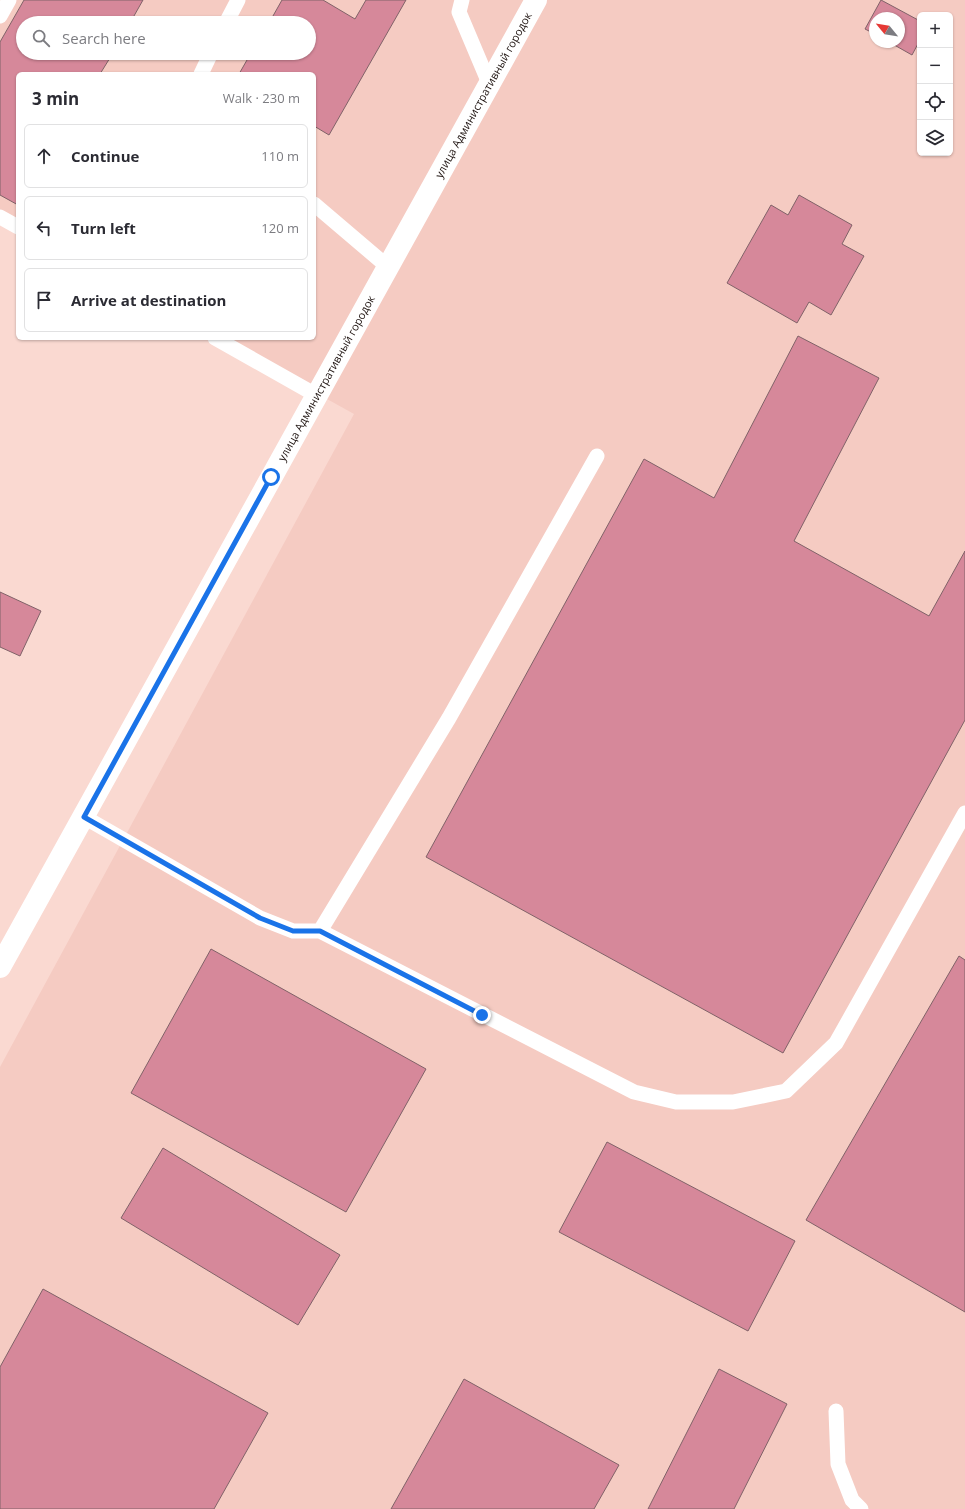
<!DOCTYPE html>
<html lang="en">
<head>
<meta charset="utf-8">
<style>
	:root { --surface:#fff; --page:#f2f2f3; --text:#2b2b33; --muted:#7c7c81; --line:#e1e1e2 }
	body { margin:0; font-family:"Open Sans",sans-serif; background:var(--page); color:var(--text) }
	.controls { position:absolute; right:12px; top:12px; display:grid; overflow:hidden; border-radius:6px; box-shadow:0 1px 3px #0004 }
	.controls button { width:36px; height:36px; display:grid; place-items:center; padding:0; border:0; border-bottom:1px solid var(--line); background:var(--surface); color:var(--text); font:20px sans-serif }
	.compass { position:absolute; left:869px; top:12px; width:36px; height:36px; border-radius:50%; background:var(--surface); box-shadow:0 1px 3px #0004; rotate:300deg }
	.stop { position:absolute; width:12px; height:12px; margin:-9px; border:3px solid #1a73e8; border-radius:50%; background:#fff }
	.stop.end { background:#1a73e8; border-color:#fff; box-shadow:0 1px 4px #0008 }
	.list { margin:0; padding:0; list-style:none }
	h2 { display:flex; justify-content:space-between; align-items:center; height:52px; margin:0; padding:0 16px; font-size:17px }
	h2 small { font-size:13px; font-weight:400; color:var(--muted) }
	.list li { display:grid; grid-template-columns:26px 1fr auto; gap:12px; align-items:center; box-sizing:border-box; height:64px; margin:0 8px 8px; padding:0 8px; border:1px solid var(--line); border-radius:6px }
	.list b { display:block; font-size:15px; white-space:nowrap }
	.list em { font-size:13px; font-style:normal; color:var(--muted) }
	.icon { flex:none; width:22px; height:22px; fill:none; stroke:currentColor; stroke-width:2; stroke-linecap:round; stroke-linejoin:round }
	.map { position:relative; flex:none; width:965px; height:1509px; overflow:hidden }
	.search { position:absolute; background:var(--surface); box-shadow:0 1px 3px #0004; left:16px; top:16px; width:300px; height:44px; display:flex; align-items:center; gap:10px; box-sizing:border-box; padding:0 14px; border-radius:22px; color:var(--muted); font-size:15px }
	.panel { position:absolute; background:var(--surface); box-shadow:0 1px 3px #0004; left:16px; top:72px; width:300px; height:268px; border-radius:6px }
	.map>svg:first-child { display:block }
	.built { fill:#f5cbc2; fill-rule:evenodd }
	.building { fill:#d6889a; stroke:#806268 }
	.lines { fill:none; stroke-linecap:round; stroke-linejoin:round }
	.service { stroke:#fff; stroke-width:15 }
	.minor { stroke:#fff; stroke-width:22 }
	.route { stroke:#1a73e8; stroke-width:5 }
	.labels { text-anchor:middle; stroke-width:3.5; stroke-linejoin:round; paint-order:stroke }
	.street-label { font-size:11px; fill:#1e1310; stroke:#fff }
</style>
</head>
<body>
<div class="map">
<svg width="965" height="1509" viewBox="0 0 965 1509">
	<rect width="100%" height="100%" fill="#fad9d1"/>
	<path class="built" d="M0,0h965v1509h-965v-442l354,-653 -137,-76h97v-264h-296v154l-18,-10zM920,15h30v138h-30zM875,18h24v24h-24zM23,23h286v30h-286z"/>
	<path class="building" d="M24,0h119l-13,23h-107v30h90l-13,21h-82v131l-18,-10v-153z
		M282,0h41l32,19 11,-19h40l-77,135 -15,-9v-52h-75l12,-21h58v-30h-40z
		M881,0l39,21v19l-8,15 -23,-13h10v-24h-24v16l-10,-5z
		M799,195l53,30 -10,19 22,12 -33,59 -22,-13 -12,21 -70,-40 44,-78 17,10z
		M798,336l81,42 -85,163 135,75 36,-65v169l-182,333 -357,-196 218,-398 70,39z
		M0,592l41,19 -21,45 -20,-9z
		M211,949l215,120 -80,143 -215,-119z
		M959,956l6,4v352l-159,-92z
		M607,1142l188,99 -47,90 -189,-99z
		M163,1148l177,107 -42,70 -177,-107z
		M43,1289l225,124 -54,96h-214v-142z
		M719,1369l68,35 -53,105h-86z
		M464,1379l155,86 -25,44h-203z"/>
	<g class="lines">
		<path class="service" d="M462,0l-3,12 30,71
			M0,16l9,-16
			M226,23l12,-23
			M201,74l10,-21
			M314,204l74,63
			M0,217l18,10
			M215,338l101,57
			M84,817l176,101 33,13h27l129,-213 148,-262
			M320,931l314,161 42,10h57l53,-11 50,-48 129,-230
			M836,1411l2,53 14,36 9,9"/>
		<path class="minor" id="s1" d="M0,967l536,-967"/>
	</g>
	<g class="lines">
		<path class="route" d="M271,477l-187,340 176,101 33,13h27l162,84"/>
	</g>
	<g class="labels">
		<g class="street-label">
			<text dy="4" stroke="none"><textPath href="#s1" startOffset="997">улица Административный городок</textPath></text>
			<text dy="4" stroke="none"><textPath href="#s1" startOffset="673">улица Административный городок</textPath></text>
		</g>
	</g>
</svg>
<div class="controls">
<button>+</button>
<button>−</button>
<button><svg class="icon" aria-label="locate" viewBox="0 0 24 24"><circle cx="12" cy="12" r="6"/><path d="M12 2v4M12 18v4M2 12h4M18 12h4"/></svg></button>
<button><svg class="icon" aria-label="layers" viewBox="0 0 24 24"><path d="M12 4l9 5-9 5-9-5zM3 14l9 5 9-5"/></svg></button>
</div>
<svg class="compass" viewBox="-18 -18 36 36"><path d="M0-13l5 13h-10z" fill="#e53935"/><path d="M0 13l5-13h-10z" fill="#7c7c81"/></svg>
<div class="stop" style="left:271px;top:477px"></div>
<div class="stop end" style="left:482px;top:1015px"></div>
<div class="search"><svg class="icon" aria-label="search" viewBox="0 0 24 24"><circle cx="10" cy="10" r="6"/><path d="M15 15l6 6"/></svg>Search here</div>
<section class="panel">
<h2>3 min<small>Walk · 230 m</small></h2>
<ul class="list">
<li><svg class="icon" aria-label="ahead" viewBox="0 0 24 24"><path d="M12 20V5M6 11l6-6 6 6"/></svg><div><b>Continue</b></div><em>110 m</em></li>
<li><svg class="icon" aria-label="left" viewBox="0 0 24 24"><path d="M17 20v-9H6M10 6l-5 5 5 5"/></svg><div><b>Turn left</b></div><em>120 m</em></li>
<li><svg class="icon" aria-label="arrive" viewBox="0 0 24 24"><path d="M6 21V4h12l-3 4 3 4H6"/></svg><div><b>Arrive at destination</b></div></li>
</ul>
</section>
</div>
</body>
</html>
